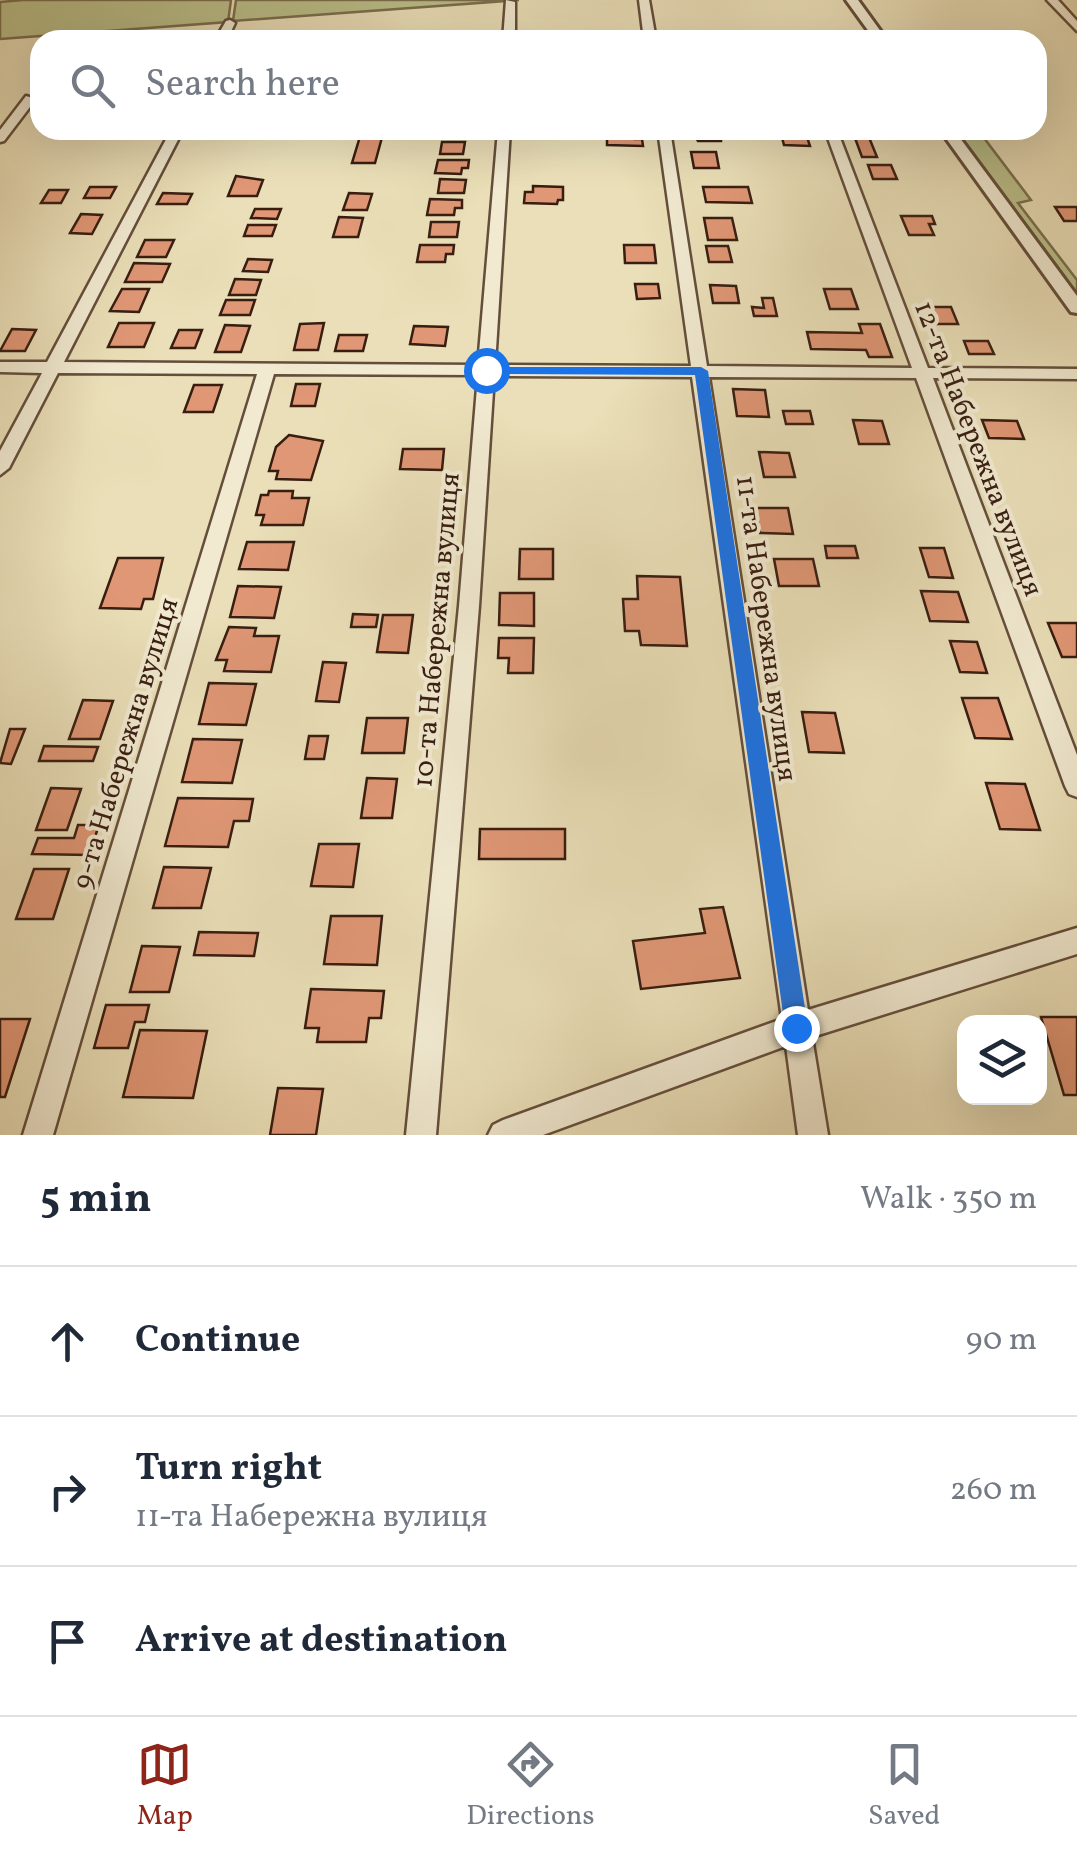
<!DOCTYPE html>
<html lang="en">
<head>
<meta charset="utf-8">
<style>
	:root { --surface:#fff; --page:#f2f2f3; --text:#1f2937; --muted:#747a83; --line:#e0e1e3; --accent:#8f2418 }
	body { margin:0; font-family:Vollkorn,serif; background:var(--page); color:var(--text) }
	.controls { position:absolute; right:30px; bottom:30px; display:grid; overflow:hidden; border-radius:20px; box-shadow:0 10px 40px #0002 }
	.controls button { width:90px; height:90px; display:grid; place-items:center; padding:0; border:0; border-bottom:2px solid var(--line); background:var(--surface); color:var(--text); font:50px sans-serif }
	.stop { position:absolute; width:30px; height:30px; margin:-22px; border:8px solid #1a73e8; border-radius:50%; background:#fff }
	.stop.end { background:#1a73e8; border-color:#fff; box-shadow:0 2px 10px #0008 }
	.list { margin:0; padding:0; list-style:none }
	h2 { display:flex; justify-content:space-between; align-items:center; height:130px; margin:0; padding:0 40px; font-size:42px }
	h2 small { font-size:32px; font-weight:400; color:var(--muted) }
	.list li { display:grid; grid-template-columns:65px 1fr auto; gap:30px; align-items:center; box-sizing:border-box; height:150px; padding:0 40px; border-top:2px solid var(--line) }
	.list b { display:block; font-size:38px; white-space:nowrap }
	.list p { margin:0; font-size:32px; white-space:nowrap; color:var(--muted) }
	.list em { font-size:32px; font-style:normal; color:var(--muted) }
	.icon { flex:none; width:55px; height:55px; fill:none; stroke:currentColor; stroke-width:2; stroke-linecap:round; stroke-linejoin:round }
	.map { position:relative; flex:none; width:1077px; height:1135px; overflow:hidden }
	.search { position:absolute; background:var(--surface); box-shadow:0 10px 40px #0002; left:30px; right:30px; top:30px; height:110px; display:flex; align-items:center; gap:25px; box-sizing:border-box; padding:0 35px; border-radius:30px; color:var(--muted); font-size:38px }
	.sheet { height:580px; background:var(--surface) }
	nav { display:flex; justify-content:space-around; align-items:center; box-sizing:border-box; height:140px; border-top:2px solid var(--line); background:var(--surface); font-size:28px; color:var(--muted) }
	nav a { display:grid; justify-items:center; gap:5px }
	nav .on { color:var(--accent) }
	.map>svg:first-child { display:block }
	.green { fill:#bbc18c; stroke:#7a6f4e; stroke-width:2.5 }
	.building { fill:#e09775; stroke:#381d11; stroke-width:2.5 }
	.lines { fill:none; stroke-linecap:round; stroke-linejoin:round }
	.minor-casing { stroke:#644e3b; stroke-width:5 }
	.tertiary-casing { stroke:#644e3b; stroke-width:6 }
	.minor { fill:#f1ead1; fill-rule:evenodd }
	.tertiary { fill:#f1ead1; fill-rule:evenodd }
	.route { fill:#1a73e8 }
	.labels { text-anchor:middle; stroke-width:8; stroke-linejoin:round; paint-order:stroke }
	.street-label { font-size:28px; fill:#381d11; stroke:#f1ead1 }
</style>
</head>
<body>
<div class="map">
<svg width="1077" height="1135" viewBox="0 0 1077 1135">
	<rect width="100%" height="100%" fill="#eadfb8"/>
	<filter id="stains"><feTurbulence type="fractalNoise" baseFrequency=".002" numOctaves="4"/><feColorMatrix values="0 0 0 0 .2 0 0 0 0 .09 0 0 0 0 .02 0 0 0 .5 -.17"/></filter>
	<radialGradient id="worn" r=".72"><stop offset=".6" stop-color="#630" stop-opacity="0"/><stop offset="1" stop-color="#630" stop-opacity=".3"/></radialGradient>
	<path class="green" d="M23,0h208l-3,22 -228,17v-37z
		M236,0h283l-286,21z
		M956,130h22l53,70 -13,3 59,77v13z"/>
	<path class="building" d="M362,130h22l-9,33h-23z
		M607,130l27,1 1,8h7l1,7 -36,-1z
		M722,130l-1,11h-23l-7,-11z
		M852,130h14l11,27h-15z
		M781,134h25l4,12 -26,-1z
		M442,142h23l-2,12h-23z
		M691,152h25l3,16h-25z
		M438,160h31l-1,8h-6l-1,6 -26,-1z
		M868,165h23l6,14h-24z
		M236,176l27,4 -6,16h-29z
		M440,179l26,1 -2,13h-26z
		M533,186l30,1v13h-5l-1,4 -33,-1 1,-11h8z
		M90,187h26l-6,11h-26z
		M703,187h45l4,16 -46,-1z
		M49,190h19l-7,13h-20z
		M163,193l29,1 -5,10h-30z
		M349,193l23,1 -5,16h-24z
		M430,199l32,1v8h-7l-1,7h-27z
		M1055,207h22v14h-13z
		M255,209h26l-4,10 -26,-1z
		M81,214l21,1 -10,19 -22,-1z
		M901,216h31l3,8h-6l5,11h-25z
		M339,217l24,1 -5,19h-25z
		M704,218h28l5,22h-29z
		M431,222h28l-2,15h-28z
		M248,225h28l-4,11h-28z
		M145,240h29l-8,17h-29z
		M420,245h34l-1,9h-7l-1,8h-28z
		M624,245h30l2,18h-31z
		M706,246h22l4,16h-23z
		M248,259l24,1 -4,12 -25,-1z
		M134,263l36,1 -8,18h-37z
		M235,279l26,1 -5,15h-27z
		M635,284h23l2,14 -23,1z
		M710,285l26,1 3,17h-26z
		M122,289h27l-10,23 -29,-1z
		M824,289h27l7,20h-28z
		M762,298h11l4,18h-23l-2,-9 12,1z
		M226,300h29l-5,15h-30z
		M929,307h22l7,17h-22z
		M119,323h35l-10,24h-36z
		M324,323l-6,27h-24l6,-26z
		M859,324h21l12,33h-23l-3,-7 -55,-1 -4,-17 55,1z
		M225,325l25,1 -9,26h-26z
		M414,326l34,1 -3,19 -35,-2z
		M12,329l24,1 -11,21h-25z
		M179,330h23l-7,18h-24z
		M339,335h28l-4,16h-28z
		M964,341h24l6,13h-25z
		M296,384h24l-5,22h-24z
		M194,385h28l-9,27h-29z
		M733,389l32,1 4,27 -32,-1z
		M783,411h27l3,13h-27z
		M853,420l29,1 7,23h-30z
		M982,420l35,1 7,18 -35,-1z
		M289,435l34,6 -12,39 -35,-1 2,-8h-9l7,-24z
		M403,449h41l-2,21 -42,-1z
		M759,452l30,1 6,24h-31z
		M269,491h24l-1,7h17l-6,27h-42l3,-10h-8l5,-20h7z
		M756,508h32l5,26 -33,-1z
		M247,542h47l-6,28 -49,-1z
		M825,546h30l3,12h-31z
		M920,548h24l9,30 -24,-1z
		M520,549h33v30h-34z
		M118,558h45l-10,41h-9l-3,10 -41,-1z
		M774,559h39l6,27h-40z
		M637,576l43,1 7,69 -46,-1 -2,-14h-14l-2,-32h15z
		M238,586l43,1 -7,31 -44,-1z
		M921,591l37,1 10,30 -38,-1z
		M500,593h34v33l-35,-1z
		M353,614l25,1 -2,12h-25z
		M383,615h30l-5,38 -31,-1z
		M1048,623h29v34h-15z
		M229,627l27,1 -2,8h25l-8,36 -47,-1 3,-11h-11z
		M499,638h35l-1,35h-25l1,-15h-11z
		M950,641l27,1 10,31 -27,-1z
		M323,662l23,1 -7,39 -23,-1z
		M209,683l47,1 -10,41 -47,-1z
		M962,698h36l14,41 -37,-1z
		M83,700l30,1 -13,38h-31z
		M802,712l33,1 9,40 -35,-1z
		M367,718h41l-4,35h-42z
		M10,729h15l-14,35 -11,-1z
		M309,736h19l-4,23h-19z
		M193,739l49,1 -10,43 -50,-1z
		M44,746l54,1 -5,14h-54z
		M367,778l30,1 -5,39h-31z
		M986,783l39,1 15,46 -40,-1z
		M51,788l30,1 -14,41h-31z
		M178,798l75,1 -4,22h-15l-6,26 -63,-1z
		M78,825h21l-10,30 -57,-1 6,-16h36z
		M480,829h85v30h-86z
		M319,844h40l-6,43 -42,-1z
		M164,867l47,1 -10,40h-48z
		M34,869h35l-16,50h-37z
		M723,907l17,71 -99,11 -8,-48 72,-8 -5,-24z
		M331,916h51l-5,49 -53,-1z
		M199,932l59,1 -4,23 -60,-1z
		M142,946l38,1 -11,45h-39z
		M311,989l73,2 -3,27h-12l-3,24h-49l2,-14h-14z
		M106,1005h43l-4,17h-10l-7,26h-34z
		M1041,1017h36v78h-13z
		M0,1019h30l-25,78h-5z
		M140,1030l67,1 -14,67 -70,-1z
		M278,1088l45,1 -7,46h-46z"/>
	<g class="lines">
		<defs>
			<path id="minor" d="M506,0l9,2v38h-12z
				M639,0h10l7,40h-12z
				M1047,0h11l19,21v10z
				M230,20l5,3 -8,17h-12l11,-19z
				M26,96l10,3 -32,42 -4,1v-12z
				M171,130h12l-119,232 414,3 20,-235h12l-15,235 196,1 -33,-236h12l37,236 205,2 -87,-238h12l91,238 149,1v10l-144,-1 144,377v42l-8,-3 -4,-8 -149,-408 -207,-1 99,633 269,-82v26l-265,83 16,98h-30l-12,-89 -243,89h-55l5,-10 10,-5 279,-101 -90,-642 -198,-1 -15,230 -43,529h-30l53,-529 19,-231 -204,-1 -221,761h-30l234,-761 -199,-1 -49,95 -9,7v-24l42,-78 -42,-1v-10h47z"/>
			<path id="tertiary" d="M846,0h12l29,40h-12z
				M940,130h14l123,166v17l-6,-1z"/>
		</defs>
		<use href="#minor" class="minor-casing"/>
		<use href="#tertiary" class="tertiary-casing"/>
		<use href="#minor" class="minor"/>
		<use href="#tertiary" class="tertiary"/>
	</g>
	<path class="route" d="M481,367h220l7,4 100,657 -4,8 -8,4 -8,-4 -3,-8 -90,-653 -209,-1 -5,-1z"/>
	<g class="labels">
		<g class="street-label">
			<text transform="translate(980 448) rotate(69)" y="10">12-та Набережна вулиця</text>
			<text transform="translate(768 628) rotate(82)" y="10">11-та Набережна вулиця</text>
			<text transform="translate(435 630) rotate(-85)" y="10">10-та Набережна вулиця</text>
			<text transform="translate(124 743) rotate(-73)" y="10">9-та Набережна вулиця</text>
		</g>
	</g>
	<rect width="100%" height="100%" filter="url(#stains)"/>
	<rect width="100%" height="100%" fill="url(#worn)"/>
</svg>
<div class="controls">
<button><svg class="icon" aria-label="layers" viewBox="0 0 24 24"><path d="M12 4l9 5-9 5-9-5zM3 14l9 5 9-5"/></svg></button>
</div>
<div class="stop" style="left:486px;top:370px"></div>
<div class="stop end" style="left:796px;top:1028px"></div>
<div class="search"><svg class="icon" aria-label="search" viewBox="0 0 24 24"><circle cx="10" cy="10" r="6"/><path d="M15 15l6 6"/></svg>Search here</div>
</div>
<section class="sheet">
<h2>5 min<small>Walk · 350 m</small></h2>
<ul class="list">
<li><svg class="icon" aria-label="ahead" viewBox="0 0 24 24"><path d="M12 20V5M6 11l6-6 6 6"/></svg><div><b>Continue</b></div><em>90 m</em></li>
<li><svg class="icon" aria-label="right" viewBox="0 0 24 24"><path d="M7 20v-9h11M14 6l5 5-5 5"/></svg><div><b>Turn right</b><p>11-та Набережна вулиця</p></div><em>260 m</em></li>
<li><svg class="icon" aria-label="arrive" viewBox="0 0 24 24"><path d="M6 21V4h12l-3 4 3 4H6"/></svg><div><b>Arrive at destination</b></div></li>
</ul>
</section>
<nav>
<a class="on"><svg class="icon" aria-label="map" viewBox="0 0 24 24"><path d="M3 6l6-2 6 2 6-2v14l-6 2-6-2-6 2zM9 4v14M15 6v14"/></svg>Map</a>
<a><svg class="icon" aria-label="directions" viewBox="0 0 24 24"><path d="M12 3l9 9-9 9-9-9zM9 14v-3h6M13 9l2 2-2 2"/></svg>Directions</a>
<a><svg class="icon" aria-label="saved" viewBox="0 0 24 24"><path d="M7 4h10v16l-5-4-5 4z"/></svg>Saved</a>
</nav>
</body>
</html>
